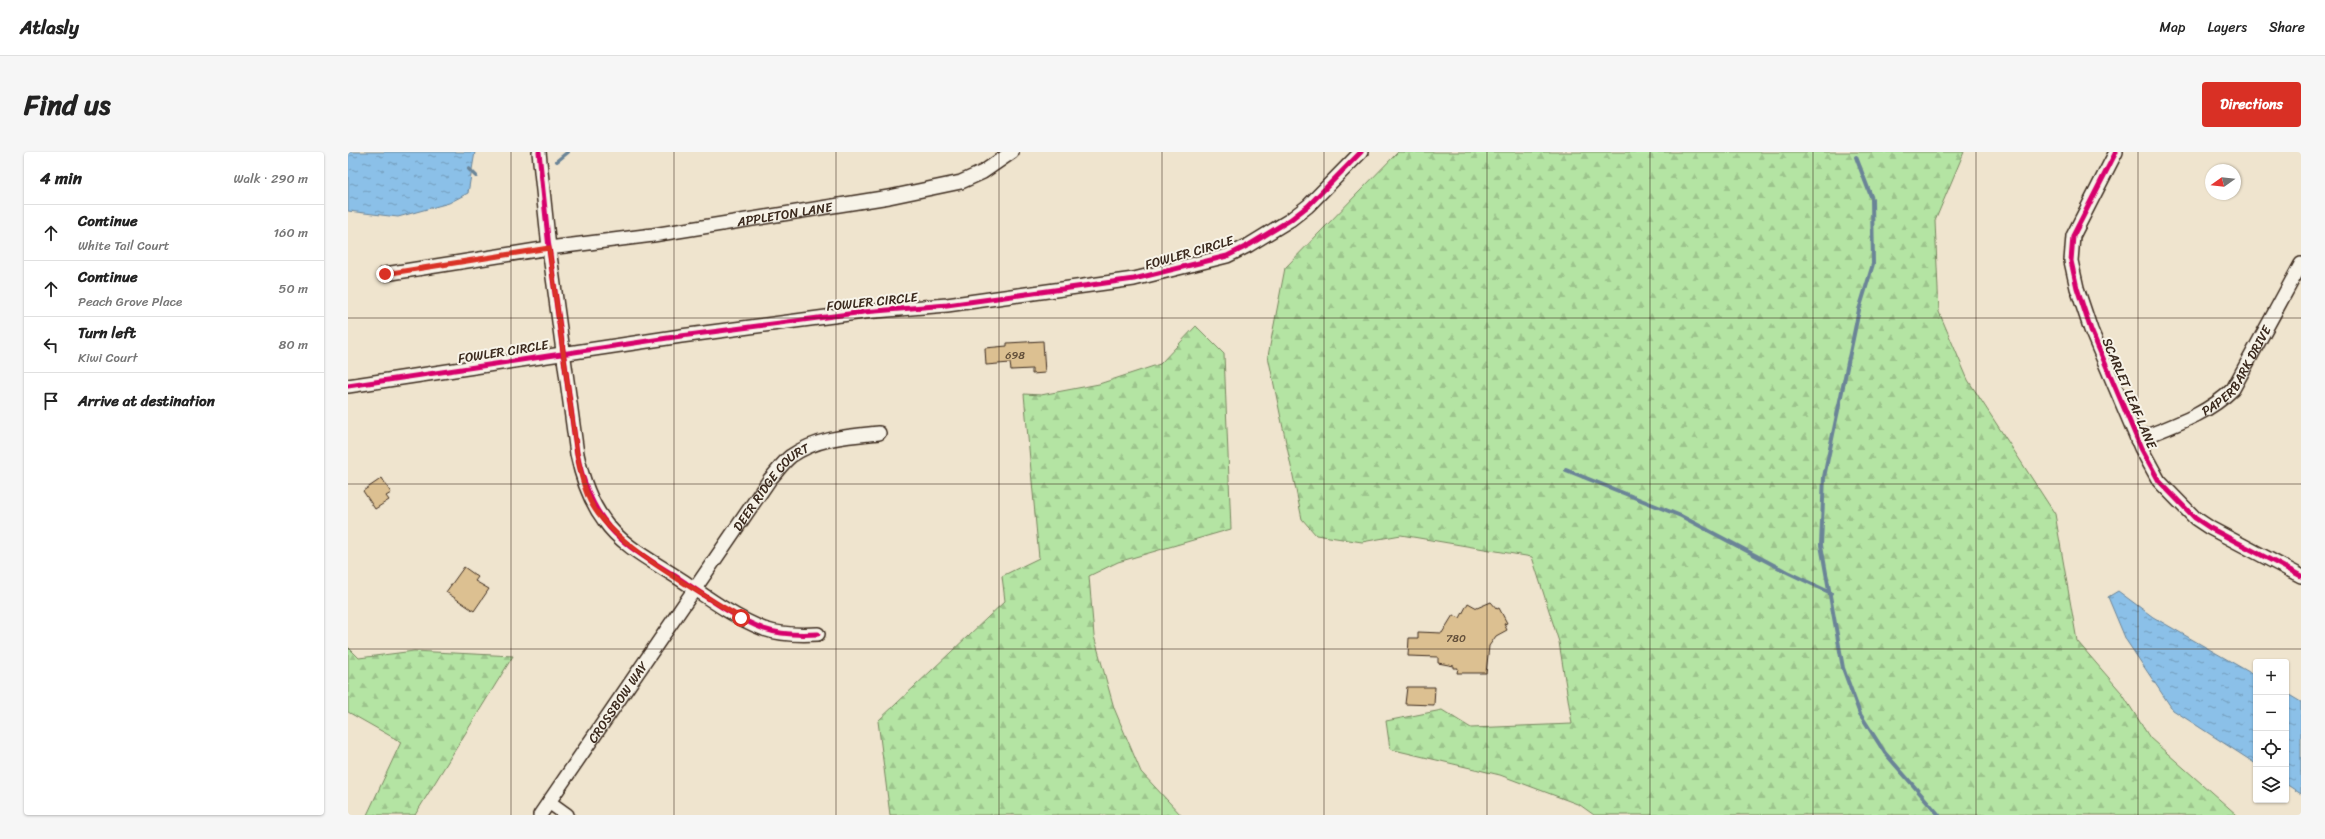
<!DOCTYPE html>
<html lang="en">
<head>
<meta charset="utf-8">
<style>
	:root { --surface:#fff; --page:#f6f6f6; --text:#222; --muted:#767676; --line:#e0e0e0; --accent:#d93025 }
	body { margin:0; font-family:Sriracha,sans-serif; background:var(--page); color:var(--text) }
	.controls { position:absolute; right:12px; bottom:12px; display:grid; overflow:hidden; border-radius:4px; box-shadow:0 1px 3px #0004 }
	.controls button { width:36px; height:36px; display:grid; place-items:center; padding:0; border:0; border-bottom:1px solid var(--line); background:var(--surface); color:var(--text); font:20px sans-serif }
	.compass { position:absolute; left:1857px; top:12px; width:36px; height:36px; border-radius:50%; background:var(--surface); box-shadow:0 1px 3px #0004; rotate:255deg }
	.stop { position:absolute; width:12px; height:12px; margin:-9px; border:3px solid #d93025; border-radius:50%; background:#fff }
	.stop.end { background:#d93025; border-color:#fff; box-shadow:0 1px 4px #0008 }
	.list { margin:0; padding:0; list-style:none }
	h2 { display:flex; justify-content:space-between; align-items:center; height:52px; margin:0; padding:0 16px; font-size:17px }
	h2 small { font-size:13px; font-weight:400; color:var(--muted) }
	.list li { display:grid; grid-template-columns:26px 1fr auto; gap:12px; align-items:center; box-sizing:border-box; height:56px; padding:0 16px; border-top:1px solid var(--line) }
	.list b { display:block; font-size:15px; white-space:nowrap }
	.list p { margin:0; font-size:13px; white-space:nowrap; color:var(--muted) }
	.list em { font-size:13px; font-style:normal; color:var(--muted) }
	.icon { flex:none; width:22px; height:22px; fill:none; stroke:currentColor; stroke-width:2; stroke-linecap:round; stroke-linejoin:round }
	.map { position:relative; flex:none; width:1953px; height:663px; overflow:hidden; border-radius:4px }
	header { display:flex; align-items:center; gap:24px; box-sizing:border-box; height:56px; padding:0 20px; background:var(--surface); border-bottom:1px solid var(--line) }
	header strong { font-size:19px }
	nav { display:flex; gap:22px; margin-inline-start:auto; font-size:14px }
	.intro { display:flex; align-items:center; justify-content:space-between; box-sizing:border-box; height:96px; padding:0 24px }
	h1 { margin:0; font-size:28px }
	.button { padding:10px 18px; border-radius:4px; background:var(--accent); color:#fff; font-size:14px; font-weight:700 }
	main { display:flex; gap:24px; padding:0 24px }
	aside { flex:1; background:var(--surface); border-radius:4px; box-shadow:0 1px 3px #0004 }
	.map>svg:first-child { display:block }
	.forest { fill:url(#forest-firs); stroke:#788760 }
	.water { fill:url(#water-ripples); stroke:#6b8497 }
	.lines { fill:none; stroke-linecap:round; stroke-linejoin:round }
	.stream { stroke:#6b8497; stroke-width:4 }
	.building { fill:#dcc091; stroke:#3b2a1e }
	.street-casing { stroke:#3b2a1e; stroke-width:16 }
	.street { stroke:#f7f3e8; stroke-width:13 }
	.cycleway-casing { stroke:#f7f3e8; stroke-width:8 }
	.cycleway { stroke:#d6006c; stroke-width:5 }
	.route { stroke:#d93025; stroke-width:5 }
	.grid { fill:none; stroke:#3b2a1e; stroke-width:1; stroke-opacity:0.55 }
	.labels { text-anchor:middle; stroke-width:4; stroke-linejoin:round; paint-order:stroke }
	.number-label { font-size:11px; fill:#63503b }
	.street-label { font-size:13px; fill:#3b2a1e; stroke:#f7f3e8 }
</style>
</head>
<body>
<header>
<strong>Atlasly</strong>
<nav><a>Map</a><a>Layers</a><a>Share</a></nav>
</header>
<div class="intro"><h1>Find us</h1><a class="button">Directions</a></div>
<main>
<aside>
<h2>4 min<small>Walk · 290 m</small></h2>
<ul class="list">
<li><svg class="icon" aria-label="ahead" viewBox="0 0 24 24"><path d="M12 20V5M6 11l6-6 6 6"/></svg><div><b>Continue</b><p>White Tail Court</p></div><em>160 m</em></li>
<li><svg class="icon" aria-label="ahead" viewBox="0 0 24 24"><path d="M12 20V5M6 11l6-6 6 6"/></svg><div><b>Continue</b><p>Peach Grove Place</p></div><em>50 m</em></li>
<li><svg class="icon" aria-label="left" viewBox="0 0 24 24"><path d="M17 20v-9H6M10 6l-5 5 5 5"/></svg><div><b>Turn left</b><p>Kiwi Court</p></div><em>80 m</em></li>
<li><svg class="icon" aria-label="arrive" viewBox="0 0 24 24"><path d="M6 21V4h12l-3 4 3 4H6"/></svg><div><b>Arrive at destination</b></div></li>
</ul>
</aside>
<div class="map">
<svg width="1953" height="663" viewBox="0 0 1953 663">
	<defs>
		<pattern id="forest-firs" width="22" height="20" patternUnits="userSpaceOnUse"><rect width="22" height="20" fill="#b4e4a3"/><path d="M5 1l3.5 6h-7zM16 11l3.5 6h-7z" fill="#9cc48c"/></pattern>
		<pattern id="water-ripples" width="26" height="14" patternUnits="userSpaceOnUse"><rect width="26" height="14" fill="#8bc0e8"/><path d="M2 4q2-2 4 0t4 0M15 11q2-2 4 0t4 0" fill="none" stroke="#739cbb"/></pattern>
	</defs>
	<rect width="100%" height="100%" fill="#efe4ce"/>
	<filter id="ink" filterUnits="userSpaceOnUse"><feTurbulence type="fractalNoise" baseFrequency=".025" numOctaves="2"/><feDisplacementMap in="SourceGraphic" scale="8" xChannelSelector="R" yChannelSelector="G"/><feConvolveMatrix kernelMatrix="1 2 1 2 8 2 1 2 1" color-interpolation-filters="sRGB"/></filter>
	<g filter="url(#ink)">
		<path class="forest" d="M1050,0h566l-29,69 4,91 29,68 87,134 22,127 44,51 29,46 87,77h-643l-14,-10 -80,-30 -110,-26 -4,-28 56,-11 29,18 101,-4 -13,-82 -27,-85 -131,-22 -39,7 -46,-7 -14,-16 -34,-163 17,-88z
			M848,174l28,28 7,175 -113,33 -29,14 5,60 20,72 27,64 40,43h-291l-12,-94 127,-120 -3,-25 37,-18 -15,-164 17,1 58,-11 61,-20z
			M0,495l11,11 55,-7 99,5 -98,159h-48l34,-73 -53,-30z"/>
		<path class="water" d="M0,0h127l-7,41 -19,10 -51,14 -50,-6z
			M1770,439l35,26 103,59v88l-83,-54 -47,-70 -18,-43z
			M1938,541l15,9v92l-15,-10z"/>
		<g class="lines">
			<path class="stream" d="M1508,5l16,42 1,65 -14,46 -35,167 -3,68 22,123 17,46 25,39 54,62
				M209,9l11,-9
				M121,17l7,7
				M1218,318l115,46 106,56 44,21"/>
		</g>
		<path class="building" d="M695,189l2,32 -13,1v-5l-21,1 -1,-7 -24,2 -1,-17 22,-2v-3z
			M34,326l9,15 -5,3 3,4 -14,9 -12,-18z
			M116,415l14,10 -3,4 14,8 -15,22 -28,-19z
			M1143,450l6,7 2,-1 8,15 -3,1 3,6 -11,6 -7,10 -3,27h-29l1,-5h-4v-2l-16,-3v-6l-30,-1 1,-18h9v-6l24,1 11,-18 7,3 8,-15 9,5z
			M1059,535h28l-1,18 -29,-1z"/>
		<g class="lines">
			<defs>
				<g id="street">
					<path d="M191,0l10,96 28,206c5,24 12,46 27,66 18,27 52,43 79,61 25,17 52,37 81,48 17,6 36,6 54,5"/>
					<path d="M1768,0l-43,84 -2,25 6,27 14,42 50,118 18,33 36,37 15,10 91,48"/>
					<path id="s1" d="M37,122l164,-26 104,-13 236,-38 72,-15 22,-10 29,-20"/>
					<path d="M0,234l333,-50 183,-24 83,-7 187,-26 93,-23 22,-11 41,-25 18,-14 53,-54"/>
					<path id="s2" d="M1789,288c34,-14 70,-25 96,-51l68,-125"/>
					<path d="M201,650l18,13"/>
					<path id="s3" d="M192,663l230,-336c7,-7 13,-17 21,-23 26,-18 57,-20 88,-23"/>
				</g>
			</defs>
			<use href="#street" class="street-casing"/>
			<use href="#street" class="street"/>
			<defs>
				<path id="cycleway" d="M191,0l10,96 28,206c5,24 12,46 27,66 18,27 52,43 79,61 25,17 52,37 81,48 17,6 36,6 54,5
					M1768,0l-43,84 -2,25 6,27 14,42 50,118 18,33 36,37 15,10 91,48
					M0,234l333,-50 183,-24 83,-7 187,-26 93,-23 22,-11 41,-25 18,-14 53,-54"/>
			</defs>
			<use href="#cycleway" class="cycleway-casing"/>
			<use href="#cycleway" class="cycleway"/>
		</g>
	</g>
	<g class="lines" filter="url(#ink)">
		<path class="route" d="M37,122l164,-26 28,206c3,16 6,32 13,47 22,44 108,90 151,117"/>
	</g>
	<path class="grid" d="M163,0v663M326,0v663M488,0v663M651,0v663M814,0v663M976,0v663M1139,0v663M1302,0v663M1465,0v663M1628,0v663M1790,0v663M0,166h1953M0,332h1953M0,497h1953"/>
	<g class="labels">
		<g class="number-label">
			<text x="667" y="207">698</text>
			<text x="1108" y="490">780</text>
		</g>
		<g class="street-label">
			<text dy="5" stroke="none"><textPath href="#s1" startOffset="404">APPLETON LANE</textPath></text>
			<text transform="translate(841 100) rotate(-16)" y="5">FOWLER CIRCLE</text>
			<text transform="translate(524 149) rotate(-6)" y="5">FOWLER CIRCLE</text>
			<text transform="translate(155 199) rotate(-9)" y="5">FOWLER CIRCLE</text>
			<text dy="5" stroke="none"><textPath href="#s2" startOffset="126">PAPERBARK DRIVE</textPath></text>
			<text transform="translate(1782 241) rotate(67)" y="5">SCARLET LEAF LANE</text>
			<text dy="5" stroke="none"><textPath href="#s3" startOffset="402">DEER RIDGE COURT</textPath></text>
			<text dy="5" stroke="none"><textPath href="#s3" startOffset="137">CROSSBOW WAY</textPath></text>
		</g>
	</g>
</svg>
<div class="controls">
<button>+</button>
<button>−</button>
<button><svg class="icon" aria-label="locate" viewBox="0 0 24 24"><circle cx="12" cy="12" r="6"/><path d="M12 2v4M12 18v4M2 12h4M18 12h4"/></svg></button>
<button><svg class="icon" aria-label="layers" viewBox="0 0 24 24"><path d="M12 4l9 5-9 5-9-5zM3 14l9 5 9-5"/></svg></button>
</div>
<svg class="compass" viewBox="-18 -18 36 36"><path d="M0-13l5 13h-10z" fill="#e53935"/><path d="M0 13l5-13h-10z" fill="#767676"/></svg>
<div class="stop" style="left:393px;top:466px"></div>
<div class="stop end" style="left:37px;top:122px"></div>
</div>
</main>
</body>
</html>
